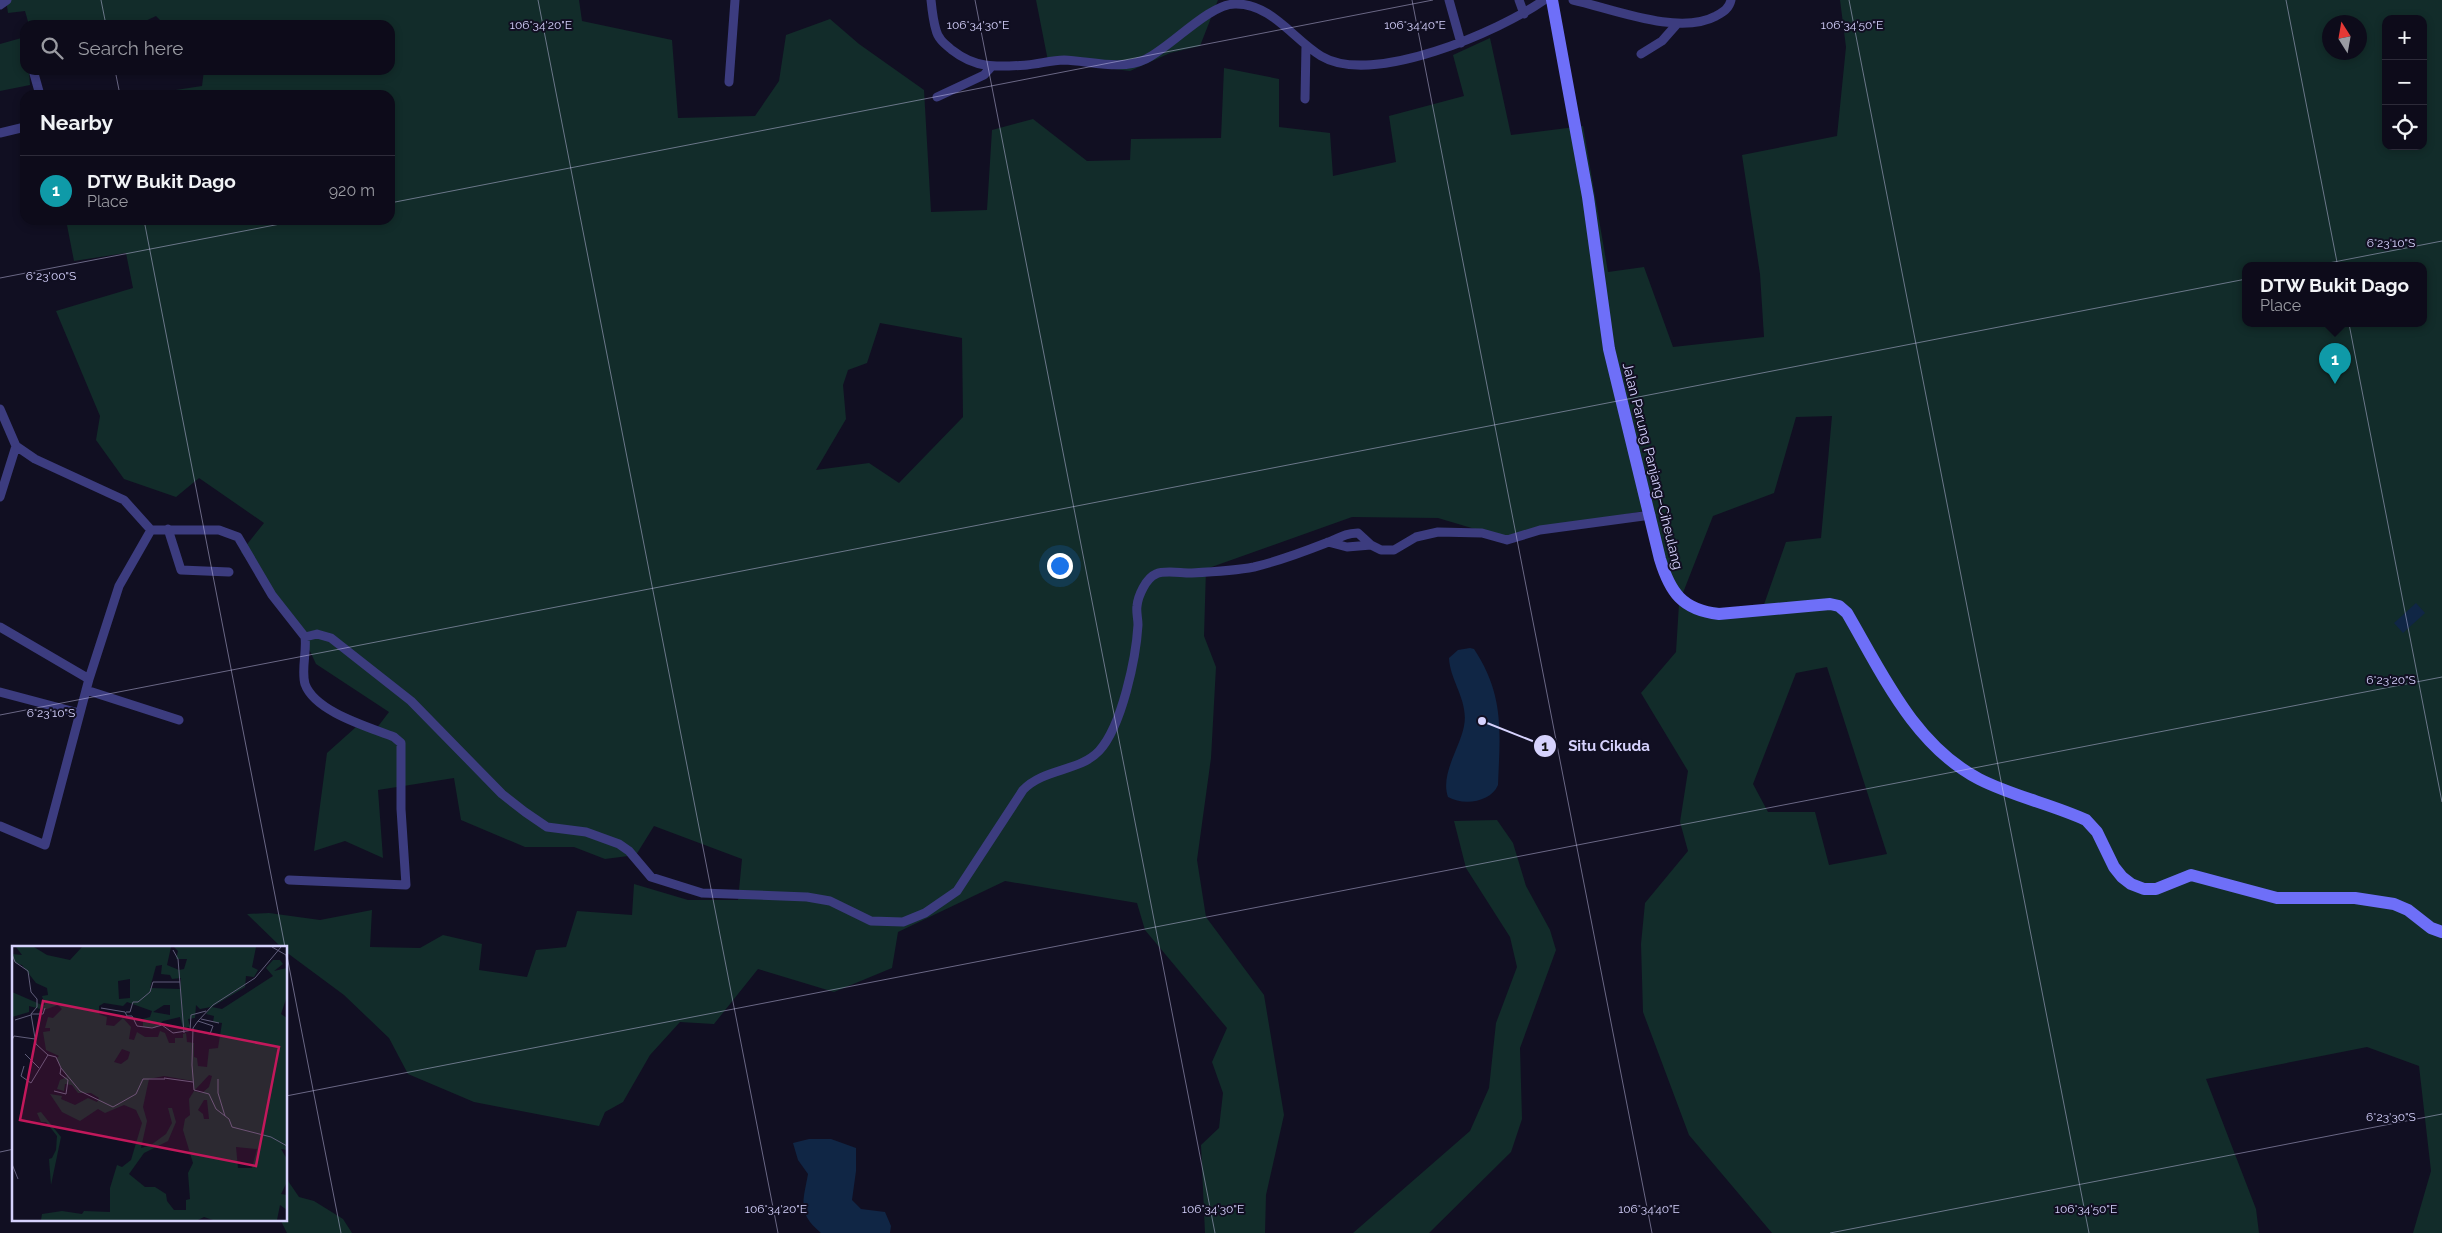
<!DOCTYPE html>
<html lang="en">
<head>
<meta charset="utf-8">
<style>
	:root { --surface:#0d0b1a; --page:#1b1927; --text:#f1f3f6; --muted:#9a9ba2; --line:#2d2b39; --accent:#0be0f0 }
	body { margin:0; font-family:Raleway,sans-serif; background:var(--page); color:var(--text) }
	.controls { position:absolute; right:15px; top:15px; display:grid; overflow:hidden; border-radius:10px; box-shadow:0 2px 8px #0003 }
	.controls button { width:45px; height:45px; display:grid; place-items:center; padding:0; border:0; border-bottom:1px solid var(--line); background:var(--surface); color:var(--text); font:25px sans-serif }
	.compass { position:absolute; left:2322px; top:15px; width:45px; height:45px; border-radius:50%; background:var(--surface); box-shadow:0 2px 8px #0003; rotate:349deg }
	.you { position:absolute; left:1059px; top:565px; width:18px; height:18px; margin:-12px; border:4px solid #fff; border-radius:50%; background:#1a73e8; box-shadow:0 0 0 8px #1a73e833 }
	.badge { display:grid; place-items:center; width:32px; height:32px; border-radius:50%; background:var(--accent); color:#fff; font-size:16px; font-weight:700 }
	.pin { position:absolute; translate:-50% -41px; filter:drop-shadow(0 1px 2px #0008) }
	.pin::after { content:''; position:absolute; top:26px; width:18px; height:15px; background:inherit; clip-path:polygon(0 0,100% 0,50% 100%) }
	.popup { position:absolute; left:2242px; top:262px; width:185px; height:65px; box-sizing:border-box; display:grid; place-content:center; border-radius:10px; background:var(--surface); filter:drop-shadow(0 1px 4px #0005); font-size:16px; white-space:nowrap; color:var(--muted) }
	.popup b { font-size:19px; color:var(--text) }
	.popup::after { content:''; position:absolute; left:50%; top:100%; margin-left:-10px; border:10px solid transparent; border-top-color:var(--surface) }
	.list { margin:0; padding:0; list-style:none }
	h2 { display:flex; justify-content:space-between; align-items:center; height:65px; margin:0; padding:0 20px; font-size:21px }
	h2 small { font-size:16px; font-weight:400; color:var(--muted) }
	.list li { display:grid; grid-template-columns:32px 1fr auto; gap:15px; align-items:center; box-sizing:border-box; height:70px; padding:0 20px; border-top:1px solid var(--line) }
	.list b { display:block; font-size:19px; white-space:nowrap }
	.list p { margin:0; font-size:16px; white-space:nowrap; color:var(--muted) }
	.list em { font-size:16px; font-style:normal; color:var(--muted) }
	.icon { flex:none; width:28px; height:28px; fill:none; stroke:currentColor; stroke-width:2; stroke-linecap:round; stroke-linejoin:round }
	.map { position:relative; flex:none; width:2442px; height:1233px; overflow:hidden }
	.search { position:absolute; background:var(--surface); box-shadow:0 2px 8px #0003; left:20px; top:20px; width:375px; height:55px; display:flex; align-items:center; gap:12px; box-sizing:border-box; padding:0 18px; border-radius:15px; color:var(--muted); font-size:19px }
	.panel { position:absolute; background:var(--surface); box-shadow:0 2px 8px #0003; left:20px; top:90px; width:375px; height:135px; border-radius:15px }
	.map>svg:first-child { display:block }
	.green { fill:#122c2a; fill-rule:evenodd }
	.water { fill:#102645 }
	.lines { fill:none; stroke-linecap:round; stroke-linejoin:round }
	.street { stroke:#3c3c7f; stroke-width:9 }
	.secondary { stroke:#6e6ff8; stroke-width:12 }
	.ticks { fill:none; stroke:#d6d2fd; stroke-width:1; stroke-opacity:0.45 }
	.labels { text-anchor:middle; stroke-width:4; stroke-linejoin:round; paint-order:stroke }
	.street-label { font-size:14px; fill:#d6d2fd; stroke:#110f22 }
	.inset-road { fill:none; stroke:#605d7a; stroke-width:1 }
	.view { fill:#c2185b; fill-opacity:0.15; stroke:#c2185b; stroke-width:2.5 }
	.inset-edge { fill:none; stroke:#d6d2fd; stroke-width:2.5 }
	.ticks-label { font-size:12px; text-anchor:middle; fill:#d6d2fd; stroke:#110f22; stroke-width:4; stroke-linejoin:round; paint-order:stroke }
	.leader { fill:none; stroke:#d6d2fd; stroke-width:2 }
	.callout-dot { fill:#d6d2fd; stroke:#110f22; stroke-width:2 }
	.mark-label { font-size:15px; text-anchor:middle; font-weight:bold; fill:#111 }
	.callout-label { font-size:15px; text-anchor:middle; font-weight:bold; fill:#d6d2fd; stroke:#110f22; stroke-width:4; stroke-linejoin:round; paint-order:stroke }
</style>
</head>
<body>
<div class="map">
<svg width="2442" height="1233" viewBox="0 0 2442 1233">
	<rect width="100%" height="100%" fill="#110f22"/>
	<path class="green" d="M6,0h573l3,21 90,19 6,78 77,-2 24,-35 7,-46 44,-16 29,25 65,46 7,122 56,-2 5,-80 41,-11 54,42 43,-1 1,-21 90,-1 3,-70 55,11v48l51,6 3,43 63,-14 -7,-46 75,-20 -11,-41 37,-17 21,97 72,-9 25,146 36,-5 29,80 91,-10 -4,-63 -18,-119 95,-19 9,-89 -6,-47h602v1233h-29l18,-62 -12,-105 -52,-19 -161,32 50,130 3,24h-487l-83,-98 -46,-123 -2,-68 4,-41 43,-52 -8,-29 8,-51 -47,-78 35,-41 3,-48 -30,-94 -147,27 -64,-19 -86,-1 -146,52 -2,67 12,31 -5,91 -14,102 9,57 58,78 20,120 -18,80 -1,38h-60l-4,-88 18,-17 4,-35 -11,-31 15,-34 -82,-98 -8,-27 -132,-22 -107,51 -6,36 -58,24 -76,-23 -44,55 -34,-2 -30,33 -27,47 -18,10 -6,14 -125,-24 -66,-28 -19,-36 -45,-43 -58,-43v-5h-5l-34,-33 22,-1 51,7 52,-10 -2,37 50,1 23,-13 39,9 -3,26 48,7 9,-27 30,-3 11,-36 55,4 2,-31 54,16h50l4,-41 -88,-33 -18,29 -31,4 -31,-12h-49l-64,-27 -7,-42 -76,12 5,68 -38,-17 -31,10 13,-98 29,-26 17,6 16,-21 -73,-48 -17,-36 -58,-76 23,-29 -65,-45 -23,19 -52,-18 -28,-39 4,-24 -44,-105 77,-23 -7,-35 -52,8 -8,-41h324v-125h-224l3,-4 33,-5 2,-16h186v-45h-225l-9,-9 -19,9h-108l-4,-14 -17,2zM2386,19h37v127h-37zM2330,22h30v30h-30zM2246,265h178v58h-178zM880,323l82,15 1,79 -64,66 -30,-20 -53,7 30,-51 -3,-34 5,-15 19,-7zM1832,416l-11,122 -35,4 -25,71 -82,-10 34,-87 61,-23 22,-76zM1827,667l60,187 -58,11 -14,-53h-47l-15,-28 43,-111z
		M1036,0h182l-18,46 -30,7 -40,18 -82,-10z
		M25,37v33h4l1,15 -30,6v-47z
		M1497,820l16,23 13,43 24,44 6,20 -36,98 2,71 -11,33 -82,81h-76l117,-102 19,-43 7,-65 21,-56 -7,-30 -44,-69 -12,-47z
		M286,1178l13,19 15,4 29,18 9,14h-65l-7,-14h6z"/>
	<path class="water" d="M2416,603l9,10 -22,20 -9,-10z
		M1470,648l4,1c31,47 26,83 24,136 -7,17 -34,21 -50,12 -8,-23 12,-49 16,-71 5,-25 -14,-45 -15,-68l9,-8z
		M809,1139h22l25,9v23l-4,29 9,9 24,3 6,14 -1,7h-69c-24,-20 -18,-31 -13,-59l-10,-14 -5,-17z"/>
	<g class="lines">
		<path class="street" d="M931,0c1,10 2,20 5,30 2,9 9,14 16,20 24,19 45,17 75,15 12,-1 25,-5 37,-5 26,1 58,11 82,-1 25,-12 63,-55 89,-55 36,-1 58,35 86,52 51,31 179,-25 223,-56
			M1449,0l12,43
			M1519,0l5,14
			M1573,0c40,9 106,36 143,16 7,-4 13,-7 15,-16
			M0,5l7,-5
			M1641,54l21,-13 15,-17
			M33,70l7,25
			M729,82l6,-82
			M937,97l47,-22 8,-9
			M1305,99l1,-54
			M0,133l25,-6
			M0,409l16,37 19,13 89,41 27,30h68l19,7 34,58 33,42 12,-3 14,4 80,63 91,93 23,18 22,15 39,5 33,12 10,7 22,26 51,16 105,4 23,4 41,20 32,1 22,-9 32,-22 66,-101c21,-22 56,-18 76,-39 23,-25 37,-93 39,-126 0,-7 -2,-13 -1,-19 1,-10 9,-28 19,-32 8,-4 24,-1 34,-1 21,-1 44,-2 64,-6 25,-6 49,-15 72,-24 15,-5 15,-9 32,-10l13,12 10,5h13l22,-13 22,-5 44,1 25,7 33,-10 111,-15
			M0,497l16,-51
			M168,529l13,41 48,2
			M1328,542l19,5 24,-2
			M0,627l89,52
			M86,690l93,30
			M0,692l79,21
			M0,826l45,19 44,-166 30,-93 32,-56
			M289,880l117,5 -5,-76v-66l-7,-6c-25,-10 -79,-25 -89,-53 -4,-14 2,-32 0,-47"/>
		<path class="secondary" d="M1552,0l36,197 21,152 51,210c10,33 22,51 59,55l111,-10 9,2 8,7c35,60 67,132 132,166 33,17 72,25 107,41l11,12 17,35 8,10 9,7 13,5h12l35,-14 86,23h78l39,6 14,6 23,18 11,4"/>
	</g>
	<path class="ticks" d="M101,0l5,25M538,0l240,1233M975,0l240,1233M1412,0l240,1233M1849,0l240,1233M2286,0l156,802M115,70l5,25M390,203l1043,-203M144,220l141,727M0,278l301,-58M0,715l2442,-474M286,951l55,282M286,1096l2156,-419M0,1152l14,-3M1830,1233l612,-119"/>
	<g class="labels">
		<g class="street-label">
			<text transform="translate(1653 466) rotate(76)" y="5">Jalan Parung Panjang–Ciheulang</text>
		</g>
	</g>
	<g transform="translate(12 946)">
		<rect width="275" height="275" fill="#110f22"/>
		<path d="M4,1h18l13,8 23,5 12,-13h89l-4,18 12,5 5,-1 3,-10h-11l2,-8 -4,-4h82l-4,20 6,3 -4,7 -8,-1 -1,11 -33,20 10,2 51,-33 -7,-8 7,-8h7l3,4 -9,7 13,-3v28l-6,18 6,4v132l-6,-1 6,10v23l-6,12 6,1v15l-7,-5 -3,15h-64l-9,-3 -6,3h-157l1,-6 20,-3 20,3 2,-3 26,1v-24l7,-23 5,2 9,-7 11,-37 -6,-13 -12,-5 -19,8 -7,-4 -18,12 -18,-9 -12,-18 12,2 -1,3 14,6 13,-7 9,4 2,-4 -8,-5h-13l-6,-8 -7,-1 -1,7 -7,-2 3,-9 7,-3 -11,-18 3,-3 -13,-6 -3,-18 7,-1v-3h-5l3,-11 5,1 9,-9 -4,-4 -14,5 -15,-4v6l-17,5v-25l30,13h3l-3,-9 6,-1 -1,-7 -11,-5 -14,-18 -7,-2 -3,-9 10,1zM150,19l-1,9 9,1 2,4 9,-1 -1,11 -30,-1 6,-22zM118,33v19l-11,1 -1,-18zM115,56l25,9 -2,6 -7,2v8l12,1 8,-7 17,-4 3,11 7,-1 -2,-8 7,-1 1,-13 4,4 11,-2 -5,7 8,2 -1,6 9,1 -4,25 -9,1 -2,18 -9,-1 -1,-8 -3,-1v-14l-7,-1 -1,-9 -3,1v4h-8v5h-6l-4,-10 -5,-2 -2,6h-13l-8,-5 -3,8 -5,-1 2,-12 -8,-9 -9,8 -8,-1 1,-8 -8,-3v-8l5,-3 19,3zM152,59h6v10l-17,-3zM110,103l8,3 -2,7 -7,5 -7,-2zM197,129l3,1 -3,11 -7,6 -8,-2zM152,130l29,5 1,10 -5,8 1,16 -5,4 -2,11 10,33 -5,10 2,26 -4,1v10h-12l-7,-9 -1,-7 -11,-7h-10l-16,-13 15,-21 24,-12 8,-19 -4,-14h-4l4,15 -6,11 -15,11 -10,3 6,-27 -4,-14 6,-28zM192,154h3l2,19h-5l-1,-5 -5,-4zM224,201l21,2 -5,19h-14zM29,166l20,25 -10,48 -2,-26 3,-1 4,-8 1,-14 -11,-14h-5l-4,-9z" fill="#122c2a" fill-rule="evenodd"/>
		<path class="inset-road" d="M260,1l14,8 1,6M269,1l-26,31 -42,27 -15,16 -5,7 -1,37 2,25 15,4 7,15 13,10 3,8 39,10 16,9M161,4l5,9 6,74M0,8l3,8 13,9 3,21 6,7v8l-6,7 5,30 12,11 8,2 5,11 19,23 33,16 23,-13 7,-15h22M89,62l24,4 2,4h5l5,10 15,2 10,-3 11,8 20,-3 17,4 3,-8 -15,-5M114,66h4l3,-10h5l12,-10 3,-10h27M19,68h12l2,-6M189,73l18,4M3,74l16,-5M178,85l1,-16 15,-4M0,94l2,-4 21,3M13,108l14,14M12,120l-3,10 10,7 17,-28M152,132l29,4M206,133v14l7,23M42,145l12,3 2,-14 -8,-6 1,-6M0,218l6,15"/>
		<path class="view" d="M31,55l236,46 -23,119 -236,-46z"/>
		<rect width="275" height="275" class="inset-edge"/>
	</g>
	<g class="ticks-label">
		<text x="541" y="29">106°34'20"E</text>
		<text x="978" y="29">106°34'30"E</text>
		<text x="1415" y="29">106°34'40"E</text>
		<text x="1852" y="29">106°34'50"E</text>
		<text x="2391" y="247">6°23'10"S</text>
		<text x="51" y="280">6°23'00"S</text>
		<text x="2391" y="684">6°23'20"S</text>
		<text x="51" y="717">6°23'10"S</text>
		<text x="2391" y="1121">6°23'30"S</text>
		<text x="776" y="1213">106°34'20"E</text>
		<text x="1213" y="1213">106°34'30"E</text>
		<text x="1649" y="1213">106°34'40"E</text>
		<text x="2086" y="1213">106°34'50"E</text>
	</g>
	<path class="leader" d="M1482 721L1545 746"/>
	<g class="callout-dot">
		<circle cx="1482" cy="721" r="5"/>
		<circle cx="1545" cy="746" r="12"/>
	</g>
	<g class="mark-label">
		<text x="1545" y="751">1</text>
	</g>
	<g class="callout-label">
		<text x="1609" y="751">Situ Cikuda</text>
	</g>
</svg>
<div class="controls">
<button>+</button>
<button>−</button>
<button><svg class="icon" aria-label="locate" viewBox="0 0 24 24"><circle cx="12" cy="12" r="6"/><path d="M12 2v4M12 18v4M2 12h4M18 12h4"/></svg></button>
</div>
<svg class="compass" viewBox="-18 -18 36 36"><path d="M0-13l5 13h-10z" fill="#e53935"/><path d="M0 13l5-13h-10z" fill="#9a9ba2"/></svg>
<div class="you"></div>
<div class="pin badge" style="left:2335px;top:384px;background:#0f9aa8">1</div>
<div class="popup"><b>DTW Bukit Dago</b>Place</div>
<div class="search"><svg class="icon" aria-label="search" viewBox="0 0 24 24"><circle cx="10" cy="10" r="6"/><path d="M15 15l6 6"/></svg>Search here</div>
<section class="panel">
<h2>Nearby<small></small></h2>
<ul class="list">
<li><span class="badge" style="background:#0f9aa8">1</span><div><b>DTW Bukit Dago</b><p>Place</p></div><em>920 m</em></li>
</ul>
</section>
</div>
</body>
</html>
